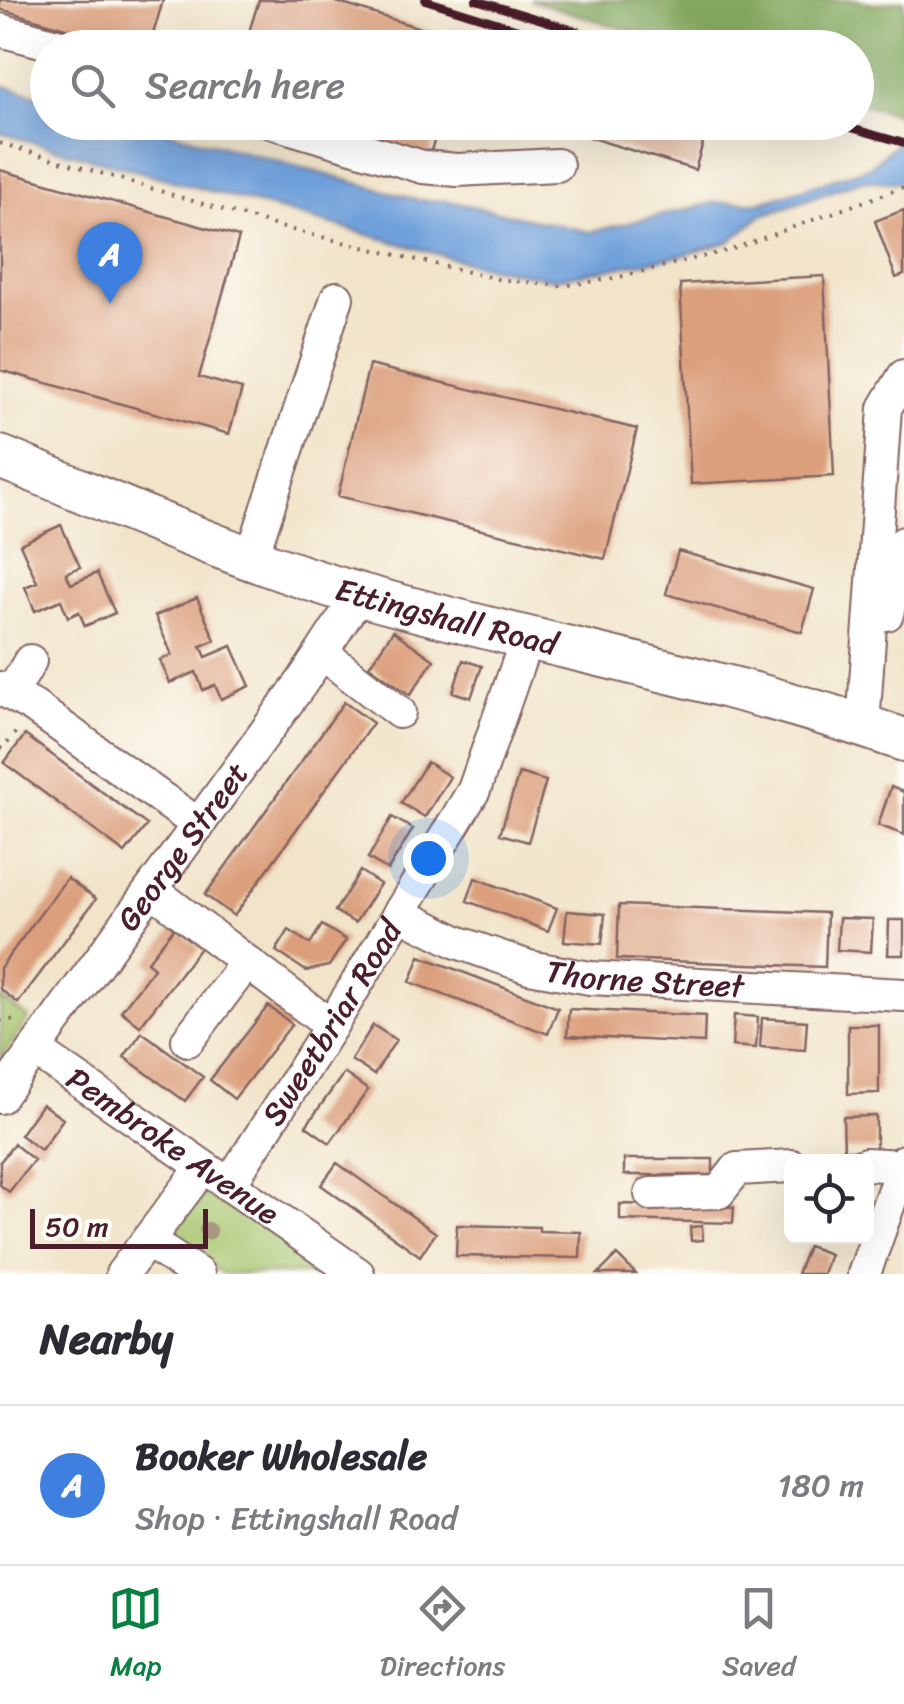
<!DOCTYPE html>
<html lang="en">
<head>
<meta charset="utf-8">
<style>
	:root { --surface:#fff; --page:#f7f7f7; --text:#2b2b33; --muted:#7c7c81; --line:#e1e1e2; --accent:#0b8043 }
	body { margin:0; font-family:Sriracha,sans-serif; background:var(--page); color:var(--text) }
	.controls { position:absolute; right:30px; bottom:30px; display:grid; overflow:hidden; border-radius:15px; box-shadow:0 10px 40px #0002 }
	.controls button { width:90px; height:90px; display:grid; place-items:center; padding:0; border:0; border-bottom:2px solid var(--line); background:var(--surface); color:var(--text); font:50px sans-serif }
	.scale { position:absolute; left:30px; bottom:25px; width:178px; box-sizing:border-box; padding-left:10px; border:5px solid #4a1f2b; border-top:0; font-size:28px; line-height:35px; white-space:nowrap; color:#4a1f2b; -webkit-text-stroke:8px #fdfcf7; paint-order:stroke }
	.you { position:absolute; left:428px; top:858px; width:35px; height:35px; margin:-25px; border:8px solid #fff; border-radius:50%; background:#1a73e8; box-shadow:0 0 0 15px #1a73e833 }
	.badge { display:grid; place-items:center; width:65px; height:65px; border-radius:50%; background:var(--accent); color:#fff; font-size:32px; font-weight:700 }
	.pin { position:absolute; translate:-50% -82px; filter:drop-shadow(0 2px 5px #0008) }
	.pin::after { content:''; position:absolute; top:52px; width:35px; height:30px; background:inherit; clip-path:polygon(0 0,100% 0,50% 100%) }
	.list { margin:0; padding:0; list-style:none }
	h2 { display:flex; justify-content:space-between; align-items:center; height:130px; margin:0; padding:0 40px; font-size:42px }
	h2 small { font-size:32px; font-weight:400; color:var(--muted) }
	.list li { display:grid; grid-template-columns:65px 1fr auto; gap:30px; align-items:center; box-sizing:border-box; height:160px; padding:0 40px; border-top:2px solid var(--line) }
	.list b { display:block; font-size:38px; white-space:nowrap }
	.list p { margin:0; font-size:32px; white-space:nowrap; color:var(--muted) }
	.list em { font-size:32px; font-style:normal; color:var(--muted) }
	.icon { flex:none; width:55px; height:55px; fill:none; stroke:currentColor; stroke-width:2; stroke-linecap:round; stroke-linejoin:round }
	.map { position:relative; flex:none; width:904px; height:1274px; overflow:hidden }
	.search { position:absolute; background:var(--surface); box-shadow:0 10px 40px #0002; left:30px; right:30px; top:30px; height:110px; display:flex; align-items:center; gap:25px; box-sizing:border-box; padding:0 35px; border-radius:55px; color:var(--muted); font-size:38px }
	.sheet { height:290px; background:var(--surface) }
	nav { display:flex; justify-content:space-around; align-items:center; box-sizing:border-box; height:140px; border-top:2px solid var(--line); background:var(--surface); font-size:28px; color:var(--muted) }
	nav a { display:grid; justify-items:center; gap:5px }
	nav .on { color:var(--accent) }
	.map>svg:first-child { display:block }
	.green { fill:#a5c36b; stroke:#78714b; stroke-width:2.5 }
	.forest { fill:#84a95f; stroke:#676445; stroke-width:2.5 }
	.water { fill:#70a0da; stroke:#5d6082; stroke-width:2.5 }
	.building { fill:#db9f7c }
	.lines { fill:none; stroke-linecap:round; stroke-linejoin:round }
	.minor-casing { stroke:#846462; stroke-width:36 }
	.major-casing { stroke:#846462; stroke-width:46 }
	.path { stroke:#846462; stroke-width:4; stroke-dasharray:2.5 8; stroke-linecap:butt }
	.minor { stroke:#fff; stroke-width:32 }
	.major { stroke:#fff; stroke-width:42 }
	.rail { stroke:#4a1f2b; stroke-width:8 }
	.tree { fill:#a7977e }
	.labels { text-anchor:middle; stroke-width:8; stroke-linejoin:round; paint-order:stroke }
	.street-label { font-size:32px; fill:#4a1f2b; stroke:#fdfcf7 }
</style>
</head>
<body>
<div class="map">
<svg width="904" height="1274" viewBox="0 0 904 1274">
	<rect width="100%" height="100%" fill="#fdfcf7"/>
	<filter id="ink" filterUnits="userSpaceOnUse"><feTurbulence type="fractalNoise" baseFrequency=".01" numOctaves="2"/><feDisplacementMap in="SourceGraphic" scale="20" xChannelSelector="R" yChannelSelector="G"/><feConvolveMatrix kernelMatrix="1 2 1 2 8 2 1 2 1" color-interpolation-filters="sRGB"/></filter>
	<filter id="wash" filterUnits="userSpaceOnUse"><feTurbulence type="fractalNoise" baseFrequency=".0048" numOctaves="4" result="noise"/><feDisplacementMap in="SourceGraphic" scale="40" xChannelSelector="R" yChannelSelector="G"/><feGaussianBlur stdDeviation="2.25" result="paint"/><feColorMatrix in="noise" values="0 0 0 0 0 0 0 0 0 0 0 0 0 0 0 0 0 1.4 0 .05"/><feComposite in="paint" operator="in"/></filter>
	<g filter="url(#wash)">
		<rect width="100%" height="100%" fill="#f1e4c9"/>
		<path class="green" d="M0,997l29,21 -29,42z
			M216,1188l124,86h-117l-47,-32 -3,-10 33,-42z"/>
		<path class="forest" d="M530,0h327l19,4 28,-4v117l-47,-15 -1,-54 -174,-1z"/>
		<path class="water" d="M0,85l47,13 1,24 91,1 279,77 30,1 142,31 124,-29 48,-1 108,-35 34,-31v47l-40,-3 -102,35 -33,27 -45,13 -131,24 -83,-16 -470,-130z"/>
		<g id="blocks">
			<path class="building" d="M0,0h163l-14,48h-15l-134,-39z
				M259,0h71l154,48h-240z
				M317,122h123l-11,35z
				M540,122h169l-14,48z
				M0,170l239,67 -40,140 43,12 -13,45 -229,-64z
				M904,210v65l-8,3 -21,-57z
				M824,276l10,200 -143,8 -11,-200z
				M369,365l268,64 -32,130 -267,-63z
				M61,525l19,42 -14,6 5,11 26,-11 18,40 -30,13 -6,-14 -11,5 -7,-17 -26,11 -10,-24 12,-5 -17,-38z
				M678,551l136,38 -12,43 -136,-38z
				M197,598l18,42 -14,6 5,11 26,-11 18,40 -29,13 -6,-14 -12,5 -7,-18 -26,11 -10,-23 12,-5 -17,-39z
				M393,631l41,29 -24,35 -41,-29z
				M463,660l19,6 -11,32 -18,-6z
				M344,702l29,21 -139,193 -29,-21z
				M25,735l122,90 -22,28 -121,-90z
				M427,762l23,15 -25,40 -24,-14z
				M519,773l27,8 -18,61 -28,-8z
				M891,787l13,5v43l-26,-10z
				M392,817l21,12 -25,41 -20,-12z
				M360,871l20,13 -25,39 -20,-12z
				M67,878l29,21 -78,104 -18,-14v-21z
				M475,878l82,30 -9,23 -81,-30z
				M619,905l208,8 -2,54 -208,-8z
				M567,911l38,3 -3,30 -38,-3z
				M839,918l34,1 -2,33 -34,-2z
				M889,920h15v35h-16z
				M322,925l24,15 -17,26 -23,5 -30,-20 13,-21 21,14z
				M174,928l26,20 -60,78 -19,-15 33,-43 -7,-6z
				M420,956l138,52 -10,26 -138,-52z
				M268,1006l24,18 -58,75 -24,-19z
				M569,1009l136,7 -1,27 -137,-7z
				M734,1015l24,2 -2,31 -24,-2z
				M762,1018l45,3 -2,29 -45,-3z
				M373,1025l23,15 -22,35 -23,-15z
				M848,1025h31v68l-31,1z
				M142,1032l61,45 -18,24 -61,-44z
				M344,1073l24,17 -38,53 -24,-17z
				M42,1104l21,15 -22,31 -21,-15z
				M876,1116v34h-32l-1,-33z
				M14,1144l20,16 -25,32 -9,-7v-23z
				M624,1159h89v16h-89z
				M337,1163l99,70 -16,23 -99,-71z
				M620,1204l114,3 -1,16 -113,-3z
				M457,1225l82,2v4l42,1 -1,26 -124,-2z
				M702,1226l1,14 -12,1 -1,-14z
				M808,1246l22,8 -7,20h-26z
				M617,1255l19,19h-38z"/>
		</g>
	</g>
	<g filter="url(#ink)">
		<use href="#blocks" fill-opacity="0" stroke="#846462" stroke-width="2.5"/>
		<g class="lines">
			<defs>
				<g id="minor">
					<path d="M0,30l68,18"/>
					<path d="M271,122l152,45 34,3 100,-5"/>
					<path d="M251,559l86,-261"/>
					<path d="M887,614l17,-71"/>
					<path d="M322,653l77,59"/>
					<path d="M0,688l34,19 165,118"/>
					<path d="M11,694l19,-33"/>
					<path d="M863,726l22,-318 19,-32"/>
					<path d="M152,890l179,136"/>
					<path id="s1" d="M399,913l58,29 72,25 61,11 314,17"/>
					<path d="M188,1040l58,-77"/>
					<path id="s2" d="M35,1050l323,224"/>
					<path id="s3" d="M0,1097l302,-415 57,-87"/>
					<path d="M866,1164l36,2"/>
					<path id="s4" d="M229,1185l102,-159 143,-236 53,-152"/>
					<path d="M651,1194l68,-2 18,-23 55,-3"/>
					<path d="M147,1241l51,33"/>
					<path d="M122,1274l81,-107"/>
					<path d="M864,1274l40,-113"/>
				</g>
				<g id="major">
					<path id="s5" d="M0,457c119,48 238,103 361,138 180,51 367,83 543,145"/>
				</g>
			</defs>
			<use href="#minor" class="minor-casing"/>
			<use href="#major" class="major-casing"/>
			<path class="path" d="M0,143l280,84 217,52 65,7 53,-8 115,-28 174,-63
				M0,748l3,1 16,-21
				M0,1021l20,-2"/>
			<use href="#minor" class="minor"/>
			<use href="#major" class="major"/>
			<path class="rail" d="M425,0l154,48
				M476,0l157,48
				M830,122l74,21"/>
		</g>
		<circle class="tree" cx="208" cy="1231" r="9"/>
	</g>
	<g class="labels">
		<g class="street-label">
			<text dy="11" stroke="none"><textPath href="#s5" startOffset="475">Ettingshall Road</textPath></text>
			<text dy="11" stroke="none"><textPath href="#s3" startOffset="310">George Street</textPath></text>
			<text dy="11" stroke="none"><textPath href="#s1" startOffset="258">Thorne Street</textPath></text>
			<text dy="11" stroke="none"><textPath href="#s4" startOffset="192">Sweetbriar Road</textPath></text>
			<text dy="11" stroke="none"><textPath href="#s2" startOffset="168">Pembroke Avenue</textPath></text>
		</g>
	</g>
</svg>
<div class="controls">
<button><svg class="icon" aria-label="locate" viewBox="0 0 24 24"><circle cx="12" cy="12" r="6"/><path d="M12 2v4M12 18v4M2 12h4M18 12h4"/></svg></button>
</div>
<div class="scale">50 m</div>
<div class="you"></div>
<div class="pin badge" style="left:110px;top:304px;background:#3f7fe0">A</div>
<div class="search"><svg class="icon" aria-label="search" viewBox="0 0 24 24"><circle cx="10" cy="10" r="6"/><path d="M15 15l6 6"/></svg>Search here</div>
</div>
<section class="sheet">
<h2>Nearby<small></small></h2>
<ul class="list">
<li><span class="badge" style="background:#3f7fe0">A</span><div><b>Booker Wholesale</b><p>Shop · Ettingshall Road</p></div><em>180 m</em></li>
</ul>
</section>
<nav>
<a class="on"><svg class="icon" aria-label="map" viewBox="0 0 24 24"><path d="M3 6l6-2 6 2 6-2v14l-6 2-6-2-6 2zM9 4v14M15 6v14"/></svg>Map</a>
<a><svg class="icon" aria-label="directions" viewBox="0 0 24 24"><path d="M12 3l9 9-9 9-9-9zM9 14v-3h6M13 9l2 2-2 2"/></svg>Directions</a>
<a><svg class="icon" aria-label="saved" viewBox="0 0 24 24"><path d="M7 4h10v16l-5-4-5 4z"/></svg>Saved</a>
</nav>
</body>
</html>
